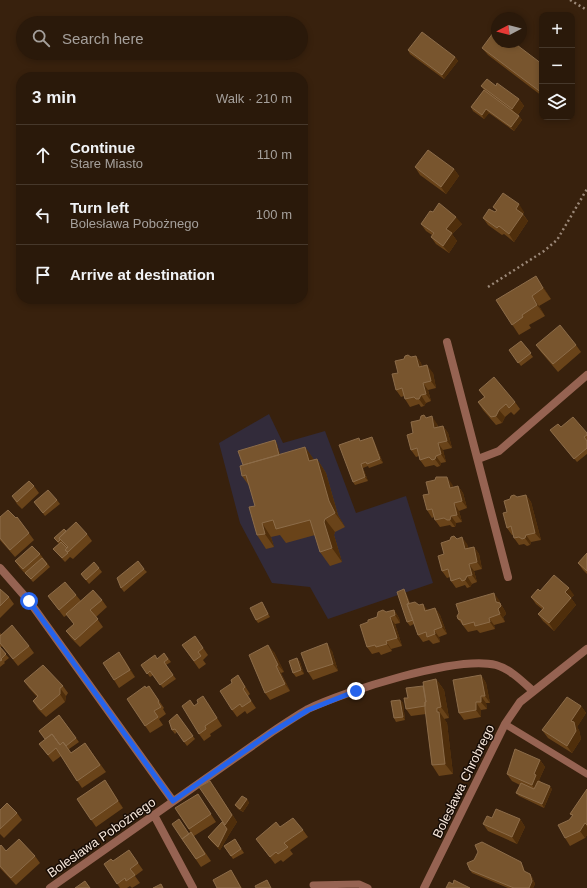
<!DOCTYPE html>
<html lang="en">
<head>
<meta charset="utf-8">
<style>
	:root { --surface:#2a190a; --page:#322213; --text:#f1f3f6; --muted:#a5a09c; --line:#46382b }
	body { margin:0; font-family:Arial,sans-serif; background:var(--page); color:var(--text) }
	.controls { position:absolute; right:12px; top:12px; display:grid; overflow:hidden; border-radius:8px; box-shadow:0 2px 6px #0003 }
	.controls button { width:36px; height:36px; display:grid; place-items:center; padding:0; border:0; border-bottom:1px solid var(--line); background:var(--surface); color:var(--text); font:20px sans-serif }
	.compass { position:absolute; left:491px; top:12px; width:36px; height:36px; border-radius:50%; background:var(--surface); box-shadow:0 2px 6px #0003; rotate:263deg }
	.stop { position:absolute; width:12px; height:12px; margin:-9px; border:3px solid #2563eb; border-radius:50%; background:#fff }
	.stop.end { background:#2563eb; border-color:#fff; box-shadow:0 1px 4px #0008 }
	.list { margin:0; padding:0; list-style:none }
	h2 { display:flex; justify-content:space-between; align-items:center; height:52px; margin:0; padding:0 16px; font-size:17px }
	h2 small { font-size:13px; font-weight:400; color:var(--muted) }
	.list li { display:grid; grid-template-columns:26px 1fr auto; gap:12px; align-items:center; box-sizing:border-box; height:60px; padding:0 16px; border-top:1px solid var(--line) }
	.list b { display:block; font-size:15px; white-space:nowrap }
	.list p { margin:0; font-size:13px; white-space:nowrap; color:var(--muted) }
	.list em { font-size:13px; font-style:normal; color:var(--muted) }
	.icon { flex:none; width:22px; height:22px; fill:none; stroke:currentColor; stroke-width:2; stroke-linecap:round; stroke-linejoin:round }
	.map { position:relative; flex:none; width:587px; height:888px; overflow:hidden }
	.search { position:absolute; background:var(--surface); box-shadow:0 2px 6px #0003; left:16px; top:16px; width:292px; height:44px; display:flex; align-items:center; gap:10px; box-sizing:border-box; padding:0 14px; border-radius:22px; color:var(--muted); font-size:15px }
	.panel { position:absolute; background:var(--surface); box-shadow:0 2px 6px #0003; left:16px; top:72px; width:292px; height:232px; border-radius:16px }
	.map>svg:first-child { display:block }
	.industrial { fill:#322b3a }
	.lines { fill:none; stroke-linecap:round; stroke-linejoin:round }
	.path { stroke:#9b8878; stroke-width:2.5; stroke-dasharray:2 3; stroke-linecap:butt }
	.service { stroke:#966352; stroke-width:7 }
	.minor { stroke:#966352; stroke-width:8 }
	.wall { fill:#694319 }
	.shaded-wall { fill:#4f2e0b }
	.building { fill:#78552e; stroke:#8c6c49 }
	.route { stroke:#2563eb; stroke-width:5 }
	.labels { text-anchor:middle; stroke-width:3; stroke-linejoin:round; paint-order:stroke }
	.street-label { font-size:13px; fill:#f9e9dd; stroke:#180d06 }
</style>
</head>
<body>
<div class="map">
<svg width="587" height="888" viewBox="0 0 587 888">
	<rect width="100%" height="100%" fill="#38210d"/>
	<path class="industrial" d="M269,414l14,29 42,-12 31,82 50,-17 27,87 -105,36 -18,-32 -38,-4 -32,-60 -21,-80z"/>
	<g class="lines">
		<path class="path" d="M570,0l17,10
			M488,287l56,-36 13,-11 30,-51"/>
		<path class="service" d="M505,724l82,50
			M313,885l46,-1 9,4"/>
		<path class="minor" d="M447,342l61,235
			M478,459l21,-8 88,-76
			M0,568l29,33 144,200
			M154,815l39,73
			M50,888l222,-156c12,-8 24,-16 36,-23 38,-18 149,-54 188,-44 14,4 26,16 37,26
			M424,888l81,-164 15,-22 67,-53"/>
	</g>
	<path class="wall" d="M482,48l60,16v32l-54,-41z
		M408,50l47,7 3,4 -14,18 -34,-25z
		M481,86h15l23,13 5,7 -6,9 4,5 -8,11 -25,-18 -5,6 -11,-8 -2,-4 13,-17z
		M415,167l39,2 5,7 -13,18 -26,-19z
		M493,207l31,5 -1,2 5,7 -14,21 -10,-8 -2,1 -14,-10 -5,-7 12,-6 1,-1z
		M433,212l29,12 -10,10 5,7 -8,12 -13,-9 -5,-7 1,-2 -6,-4 -5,-7z
		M543,287l8,12 -12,7 6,10 -16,9 2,3 -12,7 -23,-35z
		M521,341l12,16 -12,9 -12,-16z
		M536,345h40l5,7 -23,20 -17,-20z
		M416,356l5,7 1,4 11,6 3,15 -8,2 3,11 -5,2 -2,3 -3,1 -2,-3 -9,3 -5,-8 -1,-3 -3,1 -5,-7 2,-17 13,-16z
		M479,390l36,12 5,7 -6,6 -3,-3 -6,5 -3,6 -6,2 -13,-15 -5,-8 6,-5z
		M426,418l11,6 1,3 5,-1 5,7 4,15 -9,2 3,12 -5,1 -1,3 -3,1 -3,-2 -9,2 -5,-7 -1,-4 -3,1 -5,-7z
		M550,430l37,3v7l-1,1h1v13l-10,8z
		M275,440l2,4 3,11 25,-8 9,13 3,-1 9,14 12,42 7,12 -10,5 -1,3 8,27 -12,4 -10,-14 -5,-17 -29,8 -6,-8 -9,2 3,10 -8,2 -9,-14 -2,-29 -5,-19 -8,-11 1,-11z
		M361,441h13l9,22 -14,5 -1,-2 -5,2 5,13 -13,4 -2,-3z
		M452,484l1,4 5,-2 5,7 4,15 -8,3 3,11 -6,1 -1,4h-3l-2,-2 -10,2 -5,-7 -1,-3 -2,1 -5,-8 2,-16z
		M34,486l5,7 -17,16 -5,-5 -5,-8z
		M526,495l5,7 10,38 -10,2 -1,3 -3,1 -3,-2 -5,1 -5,-7 -1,-3h-1l-5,-7v-16l10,-15z
		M57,500l3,4 -15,12 -11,-14z
		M0,517l16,1 1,-1 17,23 -19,17 -15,-17z
		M66,531l21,3 5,7 -19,18 -3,-2 -5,5 -12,-13 6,-5 -5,-6z
		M457,539l10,5 1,4 6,-1 5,7 3,15 -8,2 3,11 -5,2 -2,3 -3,1 -2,-3 -9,3 -5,-7 -1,-4 -3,1 -5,-7 2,-17z
		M587,553v21l-4,-4 -5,-7z
		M40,554l10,13 -17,15 -13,-14 -5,-7z
		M99,568l3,4 -13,12 -8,-10z
		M144,569l3,3 -23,20 -3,-4z
		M0,589l9,8 5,7 -14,14z
		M540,591l34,4 -3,3 5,7 -22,26 -11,-10 -5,-7 4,-5 -6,-5 -5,-7z
		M406,593l4,10 9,2 9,5 7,-2 5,7 7,19 -8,3 1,5 -7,2 -4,-4 -6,2 -5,-7 -4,-11 -4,2 -3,-4z
		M76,595l5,6 21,-1 5,7 -11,10 7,10 -23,20 -9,-9 -5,-7 8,-7 -7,-9 -3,2 -16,-21z
		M499,600l1,3 5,8 1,3 -3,3 2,5 -11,3 1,4 -15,4 -3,-3 -9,2 -10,-13z
		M262,602l8,15 -12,6 -2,-3z
		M394,610l5,8 1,5 -5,1 7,22 -11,3 1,2 -11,4 -2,-3 -7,2 -5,-7 1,-25 18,-10z
		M0,633l2,2 27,11 5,7 -16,13 -16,-20 -2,2 9,10 -5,4 1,1 -5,4z
		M195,636l13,19 -5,5 3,4 -7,5 -17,-24z
		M332,651l6,20 -25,9 -5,-8z
		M274,652l10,20 -3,1 9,18 -20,9 -5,-7z
		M164,653l7,9 -5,3 10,14 -13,9 -10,-13 -3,2 -9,-12 16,-6z
		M297,658l3,4 4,12 -8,3 -3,-4z
		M124,659l11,18 -16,11 -5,-8z
		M238,675l12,19 -2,2 8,12 -9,6 -2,-3 -8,6 -5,-7v-27z
		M481,675l5,8 4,20h-4l1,6 -6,1v7l-17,3 -5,-7z
		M436,679l8,11 5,28 -5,1 3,4 6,51 -14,2 -7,-11 -6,-51 -15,2 -5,-7 2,-11 15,-12z
		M24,681l39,5 5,7 -2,3 -1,6 -19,15 -8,-8 -5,-8 4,-4 -8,-9z
		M149,686l15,22 -1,1 3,5 -7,5 4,6 -13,8 -23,-34z
		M190,700l5,6 13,-3 14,23 -12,8 1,2 -7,5 -5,-7z
		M400,700l3,3 2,17 -9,2 -2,-4z
		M581,706l5,7 -9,14 2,3 2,9 -9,14 -24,-15 -6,-8z
		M177,714l18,25 -8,7 -10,-14 -2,2 -3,-4z
		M59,715l20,27 -10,7 2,4 14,-10 21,29 -24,16 -21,-32 -8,6 -14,-18 6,-5 -6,-8z
		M540,760l5,7 -6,13 2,2 11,7 -8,19 -25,-12 -3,-3 4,-8 -8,-4 -5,-7z
		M105,780l18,28 -27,19 -19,-28z
		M215,788l22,34 -7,11 -10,17 -9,-9 -3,-4 14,-15z
		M587,789v46l-2,3 -15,8 -5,-8 4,-18 3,-4 -2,-2z
		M198,794l18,28 -22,14 17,25 -10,6 -19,-28 9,-6 -16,-25z
		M247,799l2,4 -6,9 -5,-3 -3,-4z
		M0,810l17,3 5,7 -18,18 -4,-4z
		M520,819l5,8 -8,17 -29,-13 -5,-7z
		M280,827l23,3 5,7 -18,13 3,4 -10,8 -2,-2 -6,4 -19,-25z
		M235,839l9,14 -11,6 -9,-13z
		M0,846l6,5 29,5 5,7 -24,22 -16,-17z
		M129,850l14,20 -8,6 5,7 -8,5 -2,-2 -3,2h-7l-16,-24 9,-3z
		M523,866l2,6 5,2 2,3 3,7 -2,4h-25l-36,-15 -2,-3z"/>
	<path class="shaded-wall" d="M455,57l3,4 -14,18 -2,-4z
		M519,99l5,7 -7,10 -5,-7z
		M486,109l3,4 -5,6 -2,-4z
		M519,116l3,4 -8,11 -3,-4z
		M454,169l5,7 -13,18 -5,-7z
		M519,204l5,8 -2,2 6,7 -14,21 -5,-8 7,-25z
		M456,217l6,7 -10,10 5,7 -8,12 -6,-7 3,-17z
		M536,276l7,11 8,12 -8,-11z
		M532,296l7,10 6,10 -8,-11z
		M416,356l5,7 3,12 -5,-8z
		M427,365l6,8 3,15 -5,-7z
		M423,383l5,7 3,11 -5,-7z
		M421,395l5,8 -2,3 -5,-7z
		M499,410l6,7 -3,6 -6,-7z
		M432,416l5,8 3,11 -6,-7z
		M443,426l5,7 4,15 -5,-7z
		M372,437l2,4 9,22 -3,-4z
		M275,440l2,4 7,23 -3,-4z
		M438,443l5,7 3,12 -5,-8z
		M305,447l10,14h-6z
		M436,456l5,7 -1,3 -5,-7z
		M317,459l9,14 12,42 7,12 -10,-14 -6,-12z
		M361,464l2,4 5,13 -3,-4z
		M447,477l5,7 3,12 -5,-8z
		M458,486l5,7 4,15 -5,-7z
		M526,495l5,7 10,38 -6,-7z
		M454,503l5,8 3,11 -5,-7z
		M451,516l5,7 -1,4 -5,-7z
		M325,519l10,13 -1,3 8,27 -10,-14 -8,-26z
		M262,523l9,14 3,10 -9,-13z
		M526,535l5,7 -1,3 -5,-7z
		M462,537l5,7 3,12 -5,-7z
		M474,547l5,7 3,15 -5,-7z
		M469,564l5,7 3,11 -5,-7z
		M467,576l5,8 -2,3 -5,-7z
		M569,588l5,7 -3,3 5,7 -22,26 -5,-8 16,-31z
		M404,589l2,4 10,30 -2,-4z
		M494,593l5,7 2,6 -1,-3 5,8 1,3 -3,3 2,5 -5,-8z
		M423,604l5,7h-3z
		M435,608l5,7 7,19 -5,-7z
		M394,610l5,8 1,5 -5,-8z
		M390,617l5,7 7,22 -5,-8z
		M489,618l5,7 1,4 -5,-7z
		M434,630l5,7 1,5 -5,-8z
		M386,641l5,8 1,2 -5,-7z
		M327,643l5,8 6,20 -5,-7z
		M268,645l6,7 10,20 -6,-7z
		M119,652l5,7 11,18 -5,-7z
		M297,658l3,4 4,12 -3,-4z
		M276,666l5,7 9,18 -5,-7z
		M481,675l5,8 4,20 -5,-7z
		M436,679l8,11 5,28 -8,-11z
		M60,688l6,8 -1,6 -5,-8z
		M481,696l5,7 1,6 -6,-7z
		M400,700l3,3 2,17 -2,-3z
		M476,702l5,8v7l-5,-7z
		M581,706l5,7 -9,14 2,3 2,9 -9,14 -5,-7 4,-25z
		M437,708l10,15 6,51 -8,-10z
		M540,760l5,7 -6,13 2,2 -4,10 -5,-7 2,-11z
		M105,780l5,7 13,21 -5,-7z
		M210,781l27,41 -7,11 -10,17 -2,-3 7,-22z
		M550,786l2,3 -8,19 -2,-4z
		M247,799l2,4 -6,9 -3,-3z
		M520,819l5,8 -8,17 -5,-7z
		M585,823l2,4v8l-2,3 -5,-7z
		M521,862l2,4 3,8 -2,-3z
		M231,870l5,7 6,11h-1z
		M530,874l2,3 3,7 -2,4h-4z"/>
	<path class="building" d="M496,29l1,1v12h16l29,22v29l-60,-45z
		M422,32l33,25 -13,18 -34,-25z
		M487,79l9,7 1,-3 22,16 -7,10 -31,-23z
		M484,90l35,26 -8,11 -25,-18 -4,6 -11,-8z
		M428,150l26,19 -13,18 -26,-20z
		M503,193l16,11 -3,5 7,5 -14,20 -10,-8 -2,2 -14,-10 6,-9 6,3 2,-2 -4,-3z
		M439,203l17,14 -10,12 6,4 -9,13 -12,-9 3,-4 -13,-9 9,-13 3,1z
		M536,276l7,12 -11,8 5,9 -15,10 1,2 -11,8 -16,-25z
		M560,325l16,20 -23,19 -17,-19z
		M521,341l10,12 -13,10 -9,-13z
		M408,355l3,2 5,-1 3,11 8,-2 4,16 -8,2 3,11 -5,1 -2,4h-3l-2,-2 -9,2 -3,-11 -6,2 -4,-16 6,-1 -3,-12 9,-2 1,-3z
		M494,377l21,25 -6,6 -3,-4 -7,6 -3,6 -5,1 -13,-15 7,-5 -6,-7z
		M424,415l2,3 6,-2 2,12 9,-2 4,15 -9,2 3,11 -5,2 -1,3 -3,1 -3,-3 -9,3 -3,-12 -6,2 -4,-15 6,-2 -2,-11 9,-2 1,-4z
		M573,417l14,16v2l-3,2 3,4v7l-13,11 -24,-29 8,-6 3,3z
		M372,437l8,22 -13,5 -1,-2 -5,2 4,13 -12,5 -14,-37 20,-7 1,3z
		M275,440l4,15 -36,10 -5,-14z
		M305,447l4,14 8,-2 12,42 6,12 -10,6 -1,3 8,26 -12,4 -10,-32 -34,9 -3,-9 -11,3 3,11 -8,1 -8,-28 6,-1 -9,-31 -4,1 -2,-10z
		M436,477h11l3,11 8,-2 4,15 -8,2 3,12 -6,1 -1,4h-3l-3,-2 -9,2 -3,-11 -5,1 -4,-15 6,-1 -3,-12 9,-2z
		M29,481l5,5 -17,16 -5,-6z
		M48,490l9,10 -14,13 -9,-11z
		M514,495l3,2 9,-2 9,38 -9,2 -1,3 -3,1 -3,-2 -5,1 -3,-12 -4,2 -4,-15 4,-1 -3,-11 6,-2 1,-3z
		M8,510l8,8 1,-1 12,16 -19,17 -10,-12v-21z
		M76,522l11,12 -19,18 -3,-2 3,-3 -9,-9z
		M64,529l2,2 -7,7 1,2 -2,2 -4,-4z
		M454,536l3,3 5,-2 3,12 9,-2 3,15 -8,2 3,11 -5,1 -2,4 -3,1 -2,-3 -9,3 -3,-12 -6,2 -4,-15 6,-2 -3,-11 9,-3 1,-3z
		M61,542l6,6 -2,2 3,3 -6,5 -9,-9z
		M32,546l8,8 -17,15 -8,-8z
		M587,553v18l-9,-8z
		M42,558l5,6 -16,15 -6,-6z
		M138,561l6,8 -23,19 -4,-10z
		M94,562l5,6 -13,12 -5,-6z
		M554,575l15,13 -4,4 6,6 -22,25 -11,-9 6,-6 -13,-11 7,-8 2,2z
		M65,582l11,13 -17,15 -11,-14z
		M0,589l9,8 -9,9z
		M404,589l5,15h-2l6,16 -6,2 -10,-30z
		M93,590l9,10 -12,10 8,9 -23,21 -9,-9 8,-7 -8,-10z
		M494,593l2,9 4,1 1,3 -3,3 2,5 -11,4 1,4 -15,4 -1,-4 -11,3 -2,-5 -3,-1 -1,-3 2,-3 -3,-9z
		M262,602l6,12 -12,6 -6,-12z
		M415,602l4,3 4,-1 2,7 10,-3 7,19 -8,3 1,4 -8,3 -1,-5 -8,3 -11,-31z
		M383,610l3,2 8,-2 1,5 -5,2 7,21 -11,3 1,3 -11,3 -1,-2 -8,2 -7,-22 8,-3v-2l9,-3 1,-5z
		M12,625l17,21 -16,13 -13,-16v-7z
		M195,636l8,12 -5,4 3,4 -7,5 -12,-16z
		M327,643l6,21 -25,8 -7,-19z
		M268,645l10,20 -2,1 9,18 -20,9 -16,-38z
		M0,647l6,7 -5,5 1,1 -2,1z
		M119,652l11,18 -16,10 -11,-17z
		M164,653l4,6 -4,3 9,13 -13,10 -10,-14 -3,3 -6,-9 14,-10 2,4z
		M297,658l4,12 -8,3 -4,-12z
		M43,665l20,21 -3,2v6l-19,16 -8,-9 5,-5 -14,-15z
		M238,675l7,12 -2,2 8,12 -9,6 -2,-3 -8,6 -12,-19 12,-8 -1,-3z
		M481,675l4,21h-4v6h-5v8l-17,3 -6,-33z
		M436,679l5,28 -4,1v4h2l6,52 -13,1 -7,-56v-7h1l-3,-20z
		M145,686l1,2 3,-2 10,15 -1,1 3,5 -7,4 4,6 -13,9 -18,-27z
		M423,686l3,16h-1v4l-19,3 -2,-11h4l-2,-10z
		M203,696l14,22 -12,8 1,3 -7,5 -17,-28 8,-6 4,6 4,-3 -1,-3z
		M567,697l14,9 -10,15 3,1 2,9 -9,15 -25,-16z
		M400,700l3,17 -9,1 -3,-17z
		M177,714l16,22 -9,6 -9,-13 -3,1 -3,-9z
		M59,715l17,23 -10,8 -3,-4 -3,3 -8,-11 -7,5 -6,-8z
		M52,734l8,11 3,-3 8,11 14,-10 15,22 -23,16 -21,-33 -8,7 -9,-11z
		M515,749l25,11 -6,14 2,1 -4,10 -25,-11z
		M105,780l13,21 -27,19 -14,-21z
		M210,781l22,34 -7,10 -26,-38z
		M538,781l12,5 -8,18 -26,-11 5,-10 13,6z
		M587,789v36l-2,-2 -5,8 -15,7 -7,-13 11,-5 4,-5 -3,-1z
		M198,794l13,20 -22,15 -14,-21z
		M242,796l5,3 -7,10 -5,-4z
		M7,803l10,10 -17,16v-19z
		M496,809l24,10 -8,18 -29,-13 4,-8 5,2z
		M293,818l10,12 -19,13 4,4 -10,7 -2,-2 -6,5 -14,-18 20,-17 4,5z
		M179,819l10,15 -7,5 -10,-15z
		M222,822l5,7 -9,18 -10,-10z
		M191,832l14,22 -9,5 -14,-20z
		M19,839l16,17 -24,22 -11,-12v-20l1,-1 5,6z
		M235,839l6,10 -10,7 -7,-10z
		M482,842l39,20 3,9 6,3 2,7 -3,7h-15l-44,-18 -3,-7 7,-3 4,-8 -3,-7z
		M129,850l9,13 -8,6 5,6 -9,6 -1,-3 -8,6 -13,-20 7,-5 2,2z
		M231,870l10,18h-24l-4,-8z
		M267,880l4,8h-15l-1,-2z
		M454,880l16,8h-24l3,-6 4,2z
		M85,881l5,7h-15z
		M161,884l2,4h-10z"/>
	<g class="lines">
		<path class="route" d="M29,601l144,200 99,-69 36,-22 48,-19"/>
	</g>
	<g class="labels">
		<g class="street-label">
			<text transform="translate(463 781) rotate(-64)" y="5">Bolesława Chrobrego</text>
			<text transform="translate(101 837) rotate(-35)" y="5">Bolesława Pobożnego</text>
		</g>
	</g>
</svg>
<div class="controls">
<button>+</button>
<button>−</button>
<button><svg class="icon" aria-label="layers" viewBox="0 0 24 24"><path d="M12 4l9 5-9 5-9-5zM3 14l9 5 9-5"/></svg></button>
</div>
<svg class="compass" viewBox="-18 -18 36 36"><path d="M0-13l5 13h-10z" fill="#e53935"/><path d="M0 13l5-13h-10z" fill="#a5a09c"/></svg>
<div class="stop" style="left:29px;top:601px"></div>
<div class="stop end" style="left:356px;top:691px"></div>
<div class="search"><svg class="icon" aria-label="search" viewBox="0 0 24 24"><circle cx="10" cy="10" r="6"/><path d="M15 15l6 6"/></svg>Search here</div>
<section class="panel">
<h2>3 min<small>Walk · 210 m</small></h2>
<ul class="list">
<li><svg class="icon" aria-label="ahead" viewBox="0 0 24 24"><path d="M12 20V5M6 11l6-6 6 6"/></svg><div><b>Continue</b><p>Stare Miasto</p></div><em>110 m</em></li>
<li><svg class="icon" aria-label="left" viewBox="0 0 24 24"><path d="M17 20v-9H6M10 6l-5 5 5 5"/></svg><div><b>Turn left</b><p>Bolesława Pobożnego</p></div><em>100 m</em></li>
<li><svg class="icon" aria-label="arrive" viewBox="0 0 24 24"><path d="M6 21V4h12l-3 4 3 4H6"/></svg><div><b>Arrive at destination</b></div></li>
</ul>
</section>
</div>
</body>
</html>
